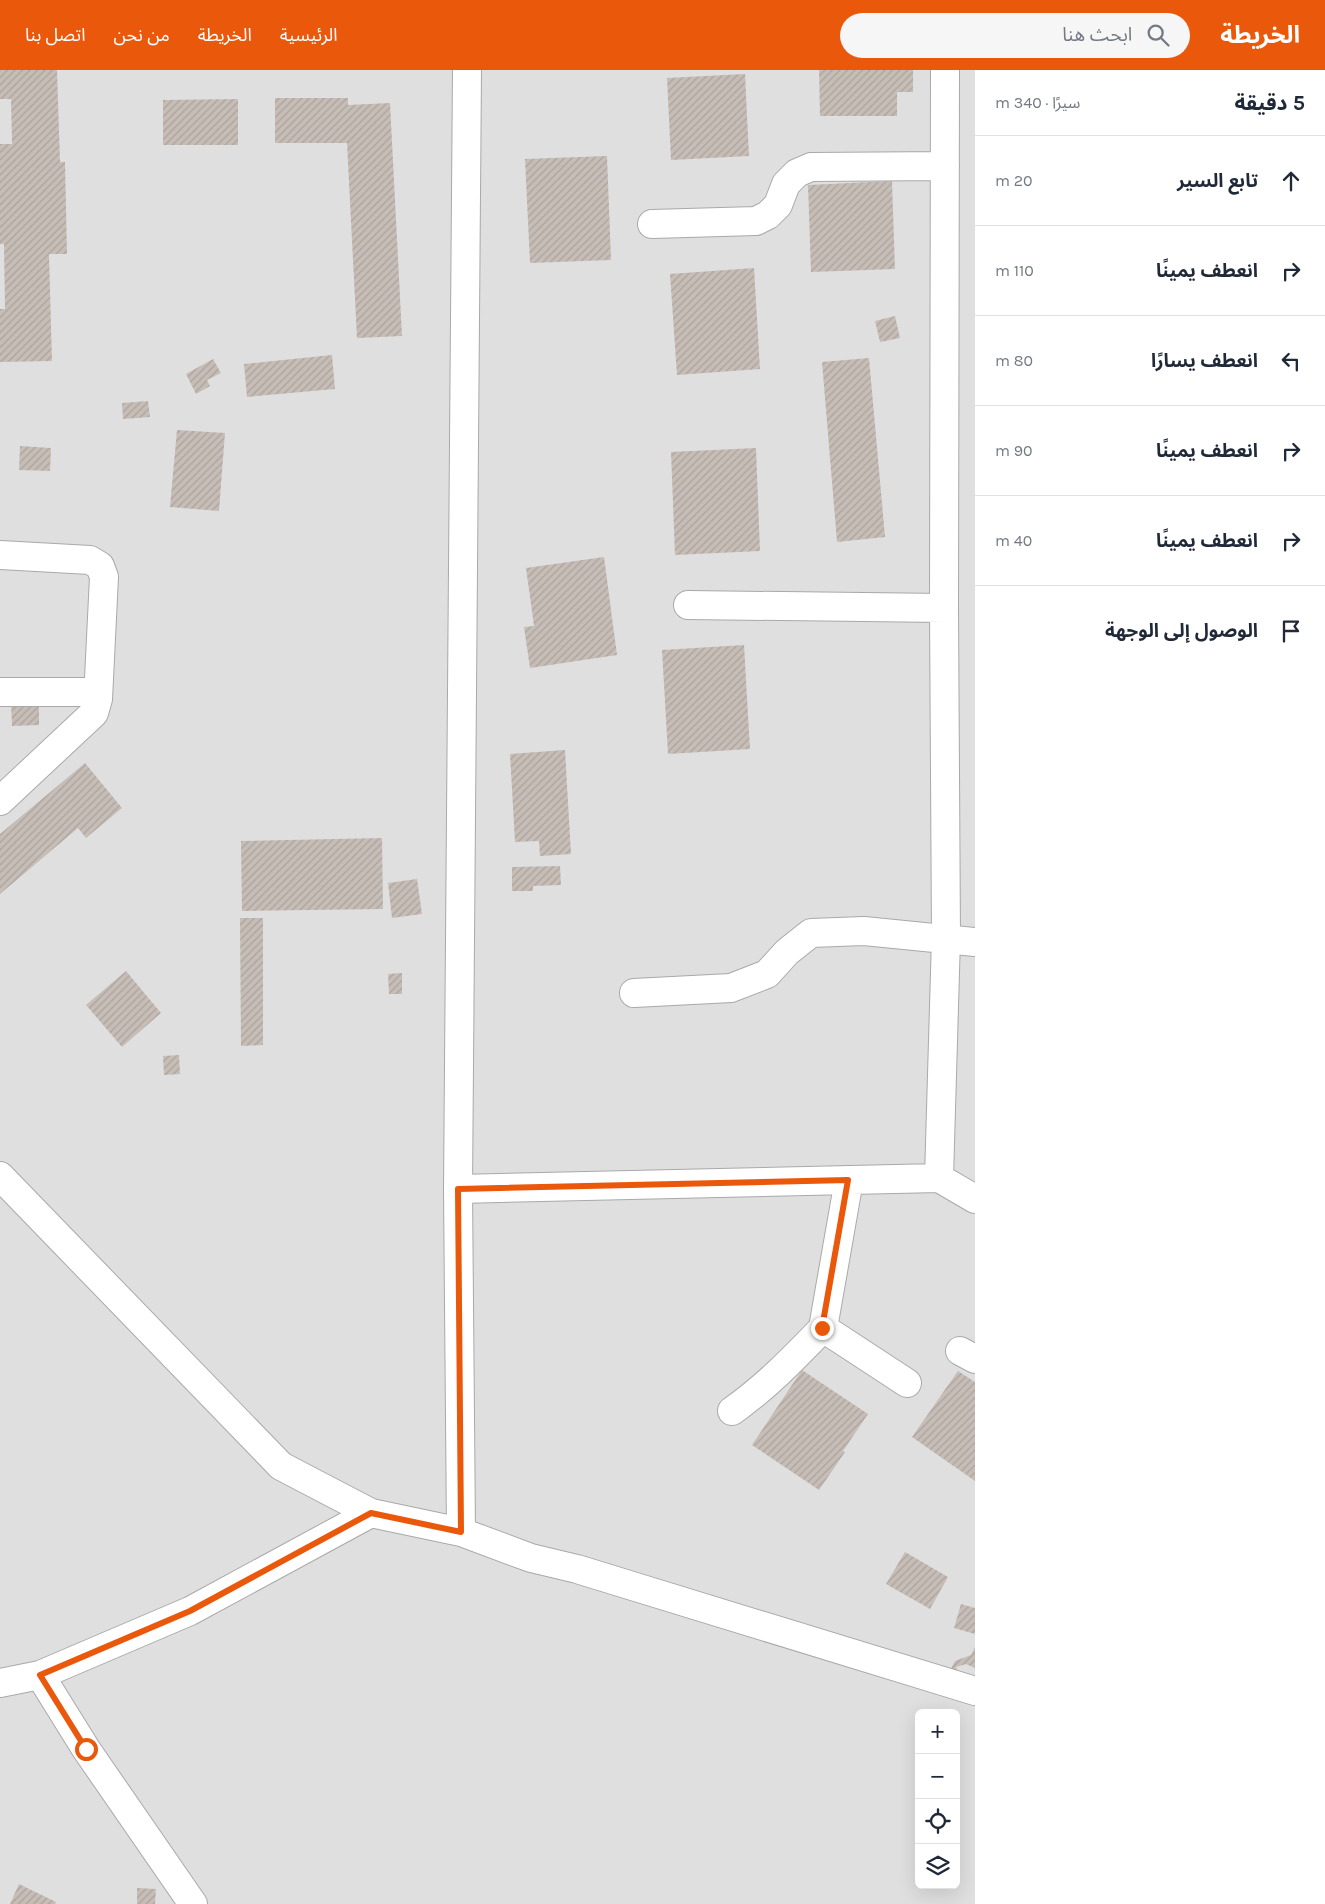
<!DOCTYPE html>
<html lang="ar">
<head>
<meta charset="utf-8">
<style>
	:root { --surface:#fff; --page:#f6f6f7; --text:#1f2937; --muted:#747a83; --line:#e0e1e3; --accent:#ea580c }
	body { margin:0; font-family:Karla,"Noto Sans Arabic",sans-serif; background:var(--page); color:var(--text); direction:rtl }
	.controls { position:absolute; right:15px; bottom:15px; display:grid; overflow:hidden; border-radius:8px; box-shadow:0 5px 20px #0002 }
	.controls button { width:45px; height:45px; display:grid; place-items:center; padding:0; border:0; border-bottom:1px solid var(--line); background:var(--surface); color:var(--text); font:25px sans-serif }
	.stop { position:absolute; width:15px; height:15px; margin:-11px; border:4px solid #ea580c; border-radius:50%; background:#fff }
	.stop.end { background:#ea580c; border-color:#fff; box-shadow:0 1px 5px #0008 }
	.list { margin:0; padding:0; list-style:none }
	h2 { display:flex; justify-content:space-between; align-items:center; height:65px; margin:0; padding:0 20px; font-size:21px }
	h2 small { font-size:16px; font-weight:400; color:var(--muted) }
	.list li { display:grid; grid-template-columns:32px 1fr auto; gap:15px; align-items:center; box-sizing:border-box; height:90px; padding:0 20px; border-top:1px solid var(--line) }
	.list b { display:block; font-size:19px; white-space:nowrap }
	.list em { font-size:16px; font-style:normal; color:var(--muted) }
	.icon { flex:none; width:28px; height:28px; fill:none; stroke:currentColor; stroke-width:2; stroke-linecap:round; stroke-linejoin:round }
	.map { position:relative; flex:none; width:975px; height:1834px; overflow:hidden; direction:ltr }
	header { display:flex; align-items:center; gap:30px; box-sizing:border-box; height:70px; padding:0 25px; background:var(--accent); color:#fff }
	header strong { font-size:24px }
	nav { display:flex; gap:28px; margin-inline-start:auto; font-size:18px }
	.search { width:350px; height:45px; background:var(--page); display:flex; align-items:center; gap:12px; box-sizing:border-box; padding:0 18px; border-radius:28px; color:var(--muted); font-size:19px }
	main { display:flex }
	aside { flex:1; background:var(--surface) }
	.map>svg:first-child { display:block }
	.residential { fill:#e0dfdf; fill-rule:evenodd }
	.building { fill:url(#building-hatch) }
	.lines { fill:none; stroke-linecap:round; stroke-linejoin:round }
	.minor-casing { stroke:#a9a9a9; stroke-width:30 }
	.minor { stroke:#fff; stroke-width:28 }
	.route { stroke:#ea580c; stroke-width:6 }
</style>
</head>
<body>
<header>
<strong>الخريطة</strong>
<div class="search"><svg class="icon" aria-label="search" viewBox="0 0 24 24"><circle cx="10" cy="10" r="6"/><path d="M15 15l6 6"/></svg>ابحث هنا</div>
<nav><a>الرئيسية</a><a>الخريطة</a><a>من نحن</a><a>اتصل بنا</a></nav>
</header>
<main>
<aside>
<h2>5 دقيقة<small>سيرًا · 340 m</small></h2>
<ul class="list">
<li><svg class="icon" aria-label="ahead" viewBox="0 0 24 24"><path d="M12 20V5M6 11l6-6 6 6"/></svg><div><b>تابع السير</b></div><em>20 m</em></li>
<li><svg class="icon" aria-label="right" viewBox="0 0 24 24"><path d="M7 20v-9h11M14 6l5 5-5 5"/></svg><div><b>انعطف يمينًا</b></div><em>110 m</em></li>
<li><svg class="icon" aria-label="left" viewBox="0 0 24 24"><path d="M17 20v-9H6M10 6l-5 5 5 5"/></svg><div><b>انعطف يسارًا</b></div><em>80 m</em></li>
<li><svg class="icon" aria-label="right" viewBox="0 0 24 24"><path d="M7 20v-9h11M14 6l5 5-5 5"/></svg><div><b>انعطف يمينًا</b></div><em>90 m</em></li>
<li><svg class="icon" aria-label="right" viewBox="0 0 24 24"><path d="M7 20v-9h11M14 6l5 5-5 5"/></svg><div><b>انعطف يمينًا</b></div><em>40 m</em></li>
<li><svg class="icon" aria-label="arrive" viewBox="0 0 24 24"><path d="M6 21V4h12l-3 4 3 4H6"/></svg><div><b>الوصول إلى الوجهة</b></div></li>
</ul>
</aside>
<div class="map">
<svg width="975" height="1834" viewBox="0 0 975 1834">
	<defs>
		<pattern id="building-hatch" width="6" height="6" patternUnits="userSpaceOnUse" patternTransform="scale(1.25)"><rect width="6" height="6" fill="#c7bdb7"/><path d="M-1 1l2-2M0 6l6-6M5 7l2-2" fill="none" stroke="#aba29d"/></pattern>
	</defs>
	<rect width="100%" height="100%" fill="#f2eee8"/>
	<path class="residential" d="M0,0h975v1834h-975zM919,1643h37v172h-37z"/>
	<path class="building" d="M0,0h57l3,92h5l2,92h-18l3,107 -52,1v-53h5l-1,-65h-4v-100h12l-1,-45h-11z
		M819,0h94v22h-16v24h-77z
		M745,4l4,82 -78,4 -4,-82z
		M275,28h73v7l42,-2 12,233 -45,2 -10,-195h-72z
		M238,29v46h-75v-45z
		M607,86l4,104 -81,3 -5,-104z
		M892,111l3,88 -84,3 -3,-87z
		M754,198l6,101 -83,6 -7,-101z
		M895,246l5,22 -20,4 -5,-21z
		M332,285l3,34 -88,8 -3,-33z
		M869,288l16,179 -48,5 -15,-180z
		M213,289l8,14 -14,7 3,6 -14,8 -10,-20z
		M148,331l2,16 -27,2 -1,-16z
		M177,360l48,3 -6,78 -49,-4z
		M20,376l31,2 -1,23 -31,-1z
		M756,378l4,103 -85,4 -4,-103z
		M604,487l13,98 -87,13 -6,-41 10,-1 -8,-58z
		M744,575l6,104 -82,5 -6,-104z
		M39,632v23l-27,1 -1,-23z
		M565,680l6,104 -31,2 -1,-15 -24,1 -5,-88z
		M85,693l37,45 -36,30 -8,-10 -78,66v-60z
		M382,768l1,71 -141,2 -1,-70z
		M560,796l1,19 -28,1v5h-21v-24z
		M417,809l5,35 -30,4 -4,-35z
		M240,848h23v127l-22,1z
		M126,901l35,42 -39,34 -36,-42z
		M402,903v21h-13l-1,-20z
		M179,985l1,19 -16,1 -1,-19z
		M802,1300l66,44 -25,37 2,1 -26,38 -67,-45z
		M958,1301l17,11v99l-63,-44z
		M905,1482l43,25 -18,32 -44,-25z
		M961,1534l14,4v26l-21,-6z
		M975,1577v21l-9,-4 -10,3 4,11 -16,4 11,-21 16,-6z
		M19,1814l37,18 -1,2h-45z
		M137,1818l19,1 -1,15h-18z"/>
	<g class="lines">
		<defs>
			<path id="minor" d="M652,154l104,-3 12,-6 10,-10 8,-21 11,-11 14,-6 134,-1
				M0,485l90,5 10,6 4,11 -6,122 -4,14 -94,88
				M688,535l256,3
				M0,622h98
				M634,923l97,-5 36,-14 20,-22 24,-19 53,-2 111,11
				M0,1106l281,290 90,47 90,19 -3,-343 9,-1119
				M939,1108l7,-240 -2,-330 1,-538
				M849,1110l-26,148 84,55
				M458,1119l481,-11 36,21
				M960,1281l15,8
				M732,1341c35,-25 61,-52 91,-83
				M461,1462l70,26 46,11 398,122
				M40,1605l46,74 107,155
				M0,1613l40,-8 150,-64 181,-98"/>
		</defs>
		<use href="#minor" class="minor-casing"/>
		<use href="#minor" class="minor"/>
	</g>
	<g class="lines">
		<path class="route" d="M86,1679l-46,-74 150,-64 181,-98 90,19 -3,-343 390,-9 -26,148"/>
	</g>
</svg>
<div class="controls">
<button>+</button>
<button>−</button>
<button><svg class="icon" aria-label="locate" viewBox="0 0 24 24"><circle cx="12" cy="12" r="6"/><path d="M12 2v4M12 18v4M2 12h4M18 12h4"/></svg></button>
<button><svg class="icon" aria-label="layers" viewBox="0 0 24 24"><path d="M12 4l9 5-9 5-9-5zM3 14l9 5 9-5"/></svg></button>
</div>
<div class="stop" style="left:86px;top:1679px"></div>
<div class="stop end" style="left:822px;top:1258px"></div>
</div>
</main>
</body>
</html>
